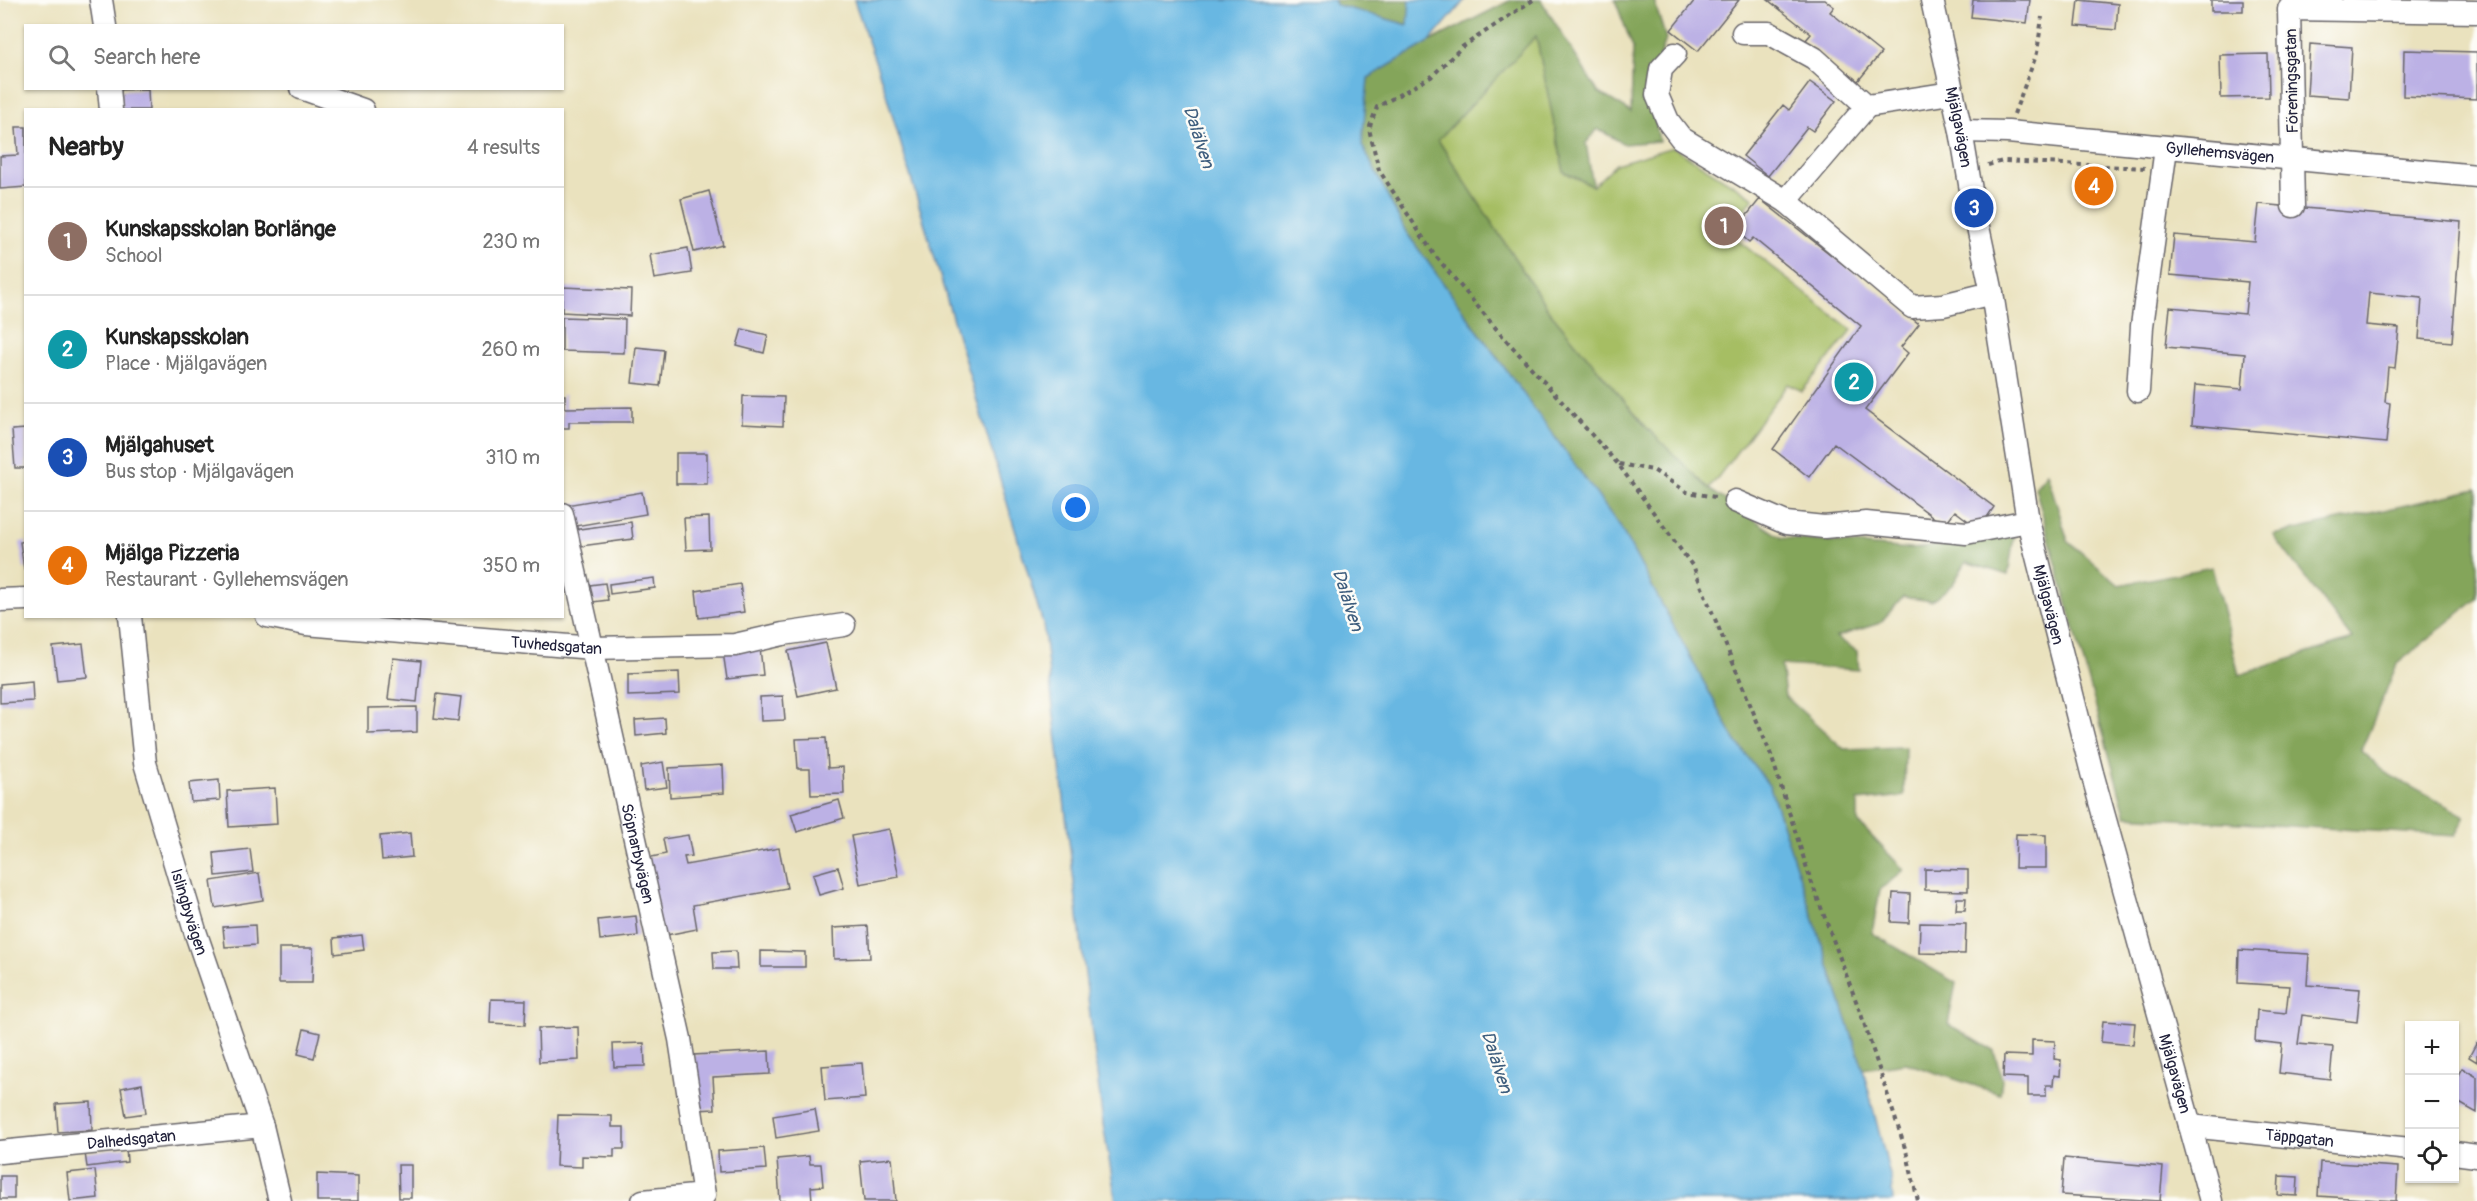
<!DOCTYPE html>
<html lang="en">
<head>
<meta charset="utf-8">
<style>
	:root { --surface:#fff; --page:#f2f2f2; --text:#222; --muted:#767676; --line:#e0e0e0; --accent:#ea580c }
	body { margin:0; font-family:Pangolin,sans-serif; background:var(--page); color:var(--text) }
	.controls { position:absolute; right:18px; bottom:18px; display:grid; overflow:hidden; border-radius:0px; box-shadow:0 2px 4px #0004 }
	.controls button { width:54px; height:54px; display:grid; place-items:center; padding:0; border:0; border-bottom:2px solid var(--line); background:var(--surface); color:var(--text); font:30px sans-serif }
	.you { position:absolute; left:1076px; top:508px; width:21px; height:21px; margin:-15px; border:4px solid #fff; border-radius:50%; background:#1a73e8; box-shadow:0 0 0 9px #1a73e833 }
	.badge { display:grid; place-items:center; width:39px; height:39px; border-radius:50%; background:var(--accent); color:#fff; font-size:20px; font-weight:700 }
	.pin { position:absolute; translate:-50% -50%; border:3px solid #fff; box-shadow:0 2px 6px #0006 }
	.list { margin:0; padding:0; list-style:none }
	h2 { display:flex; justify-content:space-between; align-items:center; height:78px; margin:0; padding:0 24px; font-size:26px }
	h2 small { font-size:20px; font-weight:400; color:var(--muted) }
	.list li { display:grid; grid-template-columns:39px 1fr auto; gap:18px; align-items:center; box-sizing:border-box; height:108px; padding:0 24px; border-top:2px solid var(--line) }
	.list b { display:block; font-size:22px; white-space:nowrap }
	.list p { margin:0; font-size:20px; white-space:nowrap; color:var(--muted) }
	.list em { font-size:20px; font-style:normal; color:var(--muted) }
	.icon { flex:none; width:33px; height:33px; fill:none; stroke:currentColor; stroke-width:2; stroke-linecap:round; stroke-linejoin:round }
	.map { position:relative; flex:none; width:2477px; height:1201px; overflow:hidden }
	.search { position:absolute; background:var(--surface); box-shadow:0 2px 4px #0004; left:24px; top:24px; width:540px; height:66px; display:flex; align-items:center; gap:15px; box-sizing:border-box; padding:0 21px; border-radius:0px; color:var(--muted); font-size:22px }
	.panel { position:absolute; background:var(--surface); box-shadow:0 2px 4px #0004; left:24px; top:108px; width:540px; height:510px; border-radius:0px }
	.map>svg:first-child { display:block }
	.green { fill:#a6be64; stroke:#647050; stroke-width:1.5 }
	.forest { fill:#84a55a; stroke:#53644a; stroke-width:1.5 }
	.water { fill:#67b7e2; stroke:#446c8e; stroke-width:1.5 }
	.building { fill:#bcb1e5 }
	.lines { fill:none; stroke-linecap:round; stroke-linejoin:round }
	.minor-casing { stroke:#686569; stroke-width:25 }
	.path { stroke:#686569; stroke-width:4; stroke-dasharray:4.5 4.5; stroke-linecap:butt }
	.minor { stroke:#fff; stroke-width:22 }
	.labels { text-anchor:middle; stroke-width:5; stroke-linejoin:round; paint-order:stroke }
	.street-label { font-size:16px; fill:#22223b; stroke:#fdfcf7 }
	.water-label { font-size:18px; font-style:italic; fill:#3e5e7e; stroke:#fdfcf7 }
</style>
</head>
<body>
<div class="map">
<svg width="2477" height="1201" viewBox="0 0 2477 1201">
	<rect width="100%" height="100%" fill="#fdfcf7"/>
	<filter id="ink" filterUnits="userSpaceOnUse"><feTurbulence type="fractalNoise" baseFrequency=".0167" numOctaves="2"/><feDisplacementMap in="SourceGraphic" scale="12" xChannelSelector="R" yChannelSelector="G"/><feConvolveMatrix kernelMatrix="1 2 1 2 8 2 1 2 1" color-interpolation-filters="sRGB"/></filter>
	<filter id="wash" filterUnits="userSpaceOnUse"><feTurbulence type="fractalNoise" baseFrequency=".008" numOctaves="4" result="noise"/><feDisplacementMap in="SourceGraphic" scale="24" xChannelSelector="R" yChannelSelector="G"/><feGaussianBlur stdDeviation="1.35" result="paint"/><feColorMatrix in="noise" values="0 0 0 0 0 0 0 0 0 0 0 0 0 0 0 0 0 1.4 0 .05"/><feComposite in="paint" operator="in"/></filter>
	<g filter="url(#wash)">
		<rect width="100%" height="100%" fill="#eae2be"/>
		<path class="green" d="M1536,36l28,136 29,14 23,-22 57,-17 81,51 -27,34 125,98 -50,61 -14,-7 -79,105 -62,-61 -98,-117 -111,-171z"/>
		<path class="forest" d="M1334,0h76l-1,25 -73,-20z
			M1511,0h30l57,92 33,20 2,-64 -18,-48h39l12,39 -16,49 9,53 -35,3 -26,-15 -12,14 7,43 -29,-14 -28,-136 -98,104 111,171 98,117 62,61 73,49 129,11 103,-13 -6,39 -42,-13 -13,22 -21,17 -29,-4 -23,26 -44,14 21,14 2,19 -78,-5 4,31 59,53 61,-2 -1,49 -46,5v21l46,48 -24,20 -8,43 84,50 -8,41 46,27 8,28 -2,15 -94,-31 -43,6 -93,-282 -35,-47 -115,-213 -214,-295 -45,-87 7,-67 61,-36z
			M2047,473l21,68 51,44 93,-18 27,108 113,-36 -79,-104 204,-46v110l-80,65 -36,87 23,21 81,44 -10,20 -329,-20 -91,-329z"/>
		<path class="water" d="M854,0h480l2,5 72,20 2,-25h55l-36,42 -61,36 -6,67 44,87 214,295 115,213 35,47 93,282 28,110 2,22h-777l-13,-77 -60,-500 -159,-537z"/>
		<g id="blocks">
			<path class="building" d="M1695,0h44l-41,51 -27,-21z
				M1768,0h57l9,7 -4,5 51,41 -23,28 -52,-41 5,-6z
				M1973,0h57l-3,23 -56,-6z
				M2079,0l39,4 -2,26 -40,-4z
				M2211,0h32v11h-32z
				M2310,44l42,3 -3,51 -42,-3z
				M2404,50l73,2v47l-74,-3z
				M2268,54l1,43 -48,1 -1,-43z
				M1810,82l26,19 -23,30 -6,-4 -39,49 -25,-20 40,-51 6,5z
				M148,89l1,21h-27l-1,-20z
				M16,127h10v60l-26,2v-33l18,-1z
				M709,191l14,54 -29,7 -13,-53z
				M1760,199l159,125 -18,23 7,6 -43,57 129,97 -15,22 -24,-18 -11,14 -110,-82 -25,34 -36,-28 88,-123 -108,-88 -4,4 -14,-12z
				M2259,204l202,18 -9,120 -33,-3 3,-41 -53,-5 -3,32 33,3 -4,40 -7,-1 -3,35 5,1 -4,40 -194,-18 3,-40 47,4 3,-35 -79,-7 4,-40 75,7 3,-32 -78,-7 4,-40 81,7z
				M688,248l4,25 -38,6 -4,-24z
				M562,287l69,3 -1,26 -68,-4z
				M562,317l63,2 -1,34 -62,-2z
				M742,329l26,6 -4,18 -27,-7z
				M636,347l28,3 -4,36 -28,-3z
				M562,395h3v13l67,-1v15h-63v6h-7z
				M743,396l41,1 -1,29 -41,-2z
				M26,429v39h-11l-3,-38z
				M676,453h31v31h-31z
				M642,492l4,22 -76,13 -4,-22z
				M709,517l1,32 -24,1 -2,-32z
				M631,522l2,17 -59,8 -2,-17z
				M26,541v28h-2l-4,-27z
				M654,578l1,10 -45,6 -1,-10z
				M605,583l3,17 -15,2 -3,-17z
				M740,584l4,28 -45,6 -3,-27z
				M826,643l10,45 -38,8 -10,-45z
				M83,644l4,33 -30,3 -4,-33z
				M760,648l3,27 -36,4 -4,-27z
				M393,658l28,3 -4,41 -29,-3z
				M679,672l1,22 -52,2v-22z
				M32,681l1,20 -33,2v-19z
				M437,694l24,3 -3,24 -24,-3z
				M783,696l2,24 -24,1 -1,-24z
				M417,707v25l-49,2v-26z
				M665,718l1,15 -30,3 -1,-16z
				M826,738l2,30 15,-1 1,27 -33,1 -1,-26h-12l-2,-30z
				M663,762l4,25 -23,3 -3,-24z
				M723,765l1,28 -54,4 -1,-29z
				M219,780l1,20 -29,2 -2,-19z
				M275,788l2,36 -48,3 -2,-36z
				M839,800l5,18 -47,14 -6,-18z
				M889,829l10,48 -39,7 -9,-48z
				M410,833l2,24 -30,3 -2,-24z
				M2016,834l30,1v33h-31z
				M688,835l4,21 -8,1 2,8 93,-17 8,40 -94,17 4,24 -36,7 -14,-78 19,-4 -3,-15z
				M250,849l3,23 -37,4 -2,-23z
				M838,867l6,21 -25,7 -6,-21z
				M1925,869l43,1v21l-43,-1z
				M259,873l4,27 -48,8 -4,-27z
				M1893,893l17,1 -1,29 -18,-1z
				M1957,898h9l-1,12h-9z
				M636,916l2,20 -38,4 -2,-20z
				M1920,923l46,1 -1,30 -46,-1z
				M255,925l1,20 -31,2 -2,-20z
				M868,926l2,32 -36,1 -1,-31z
				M362,935l2,15 -29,4 -1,-16z
				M279,948h34l-1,35h-33z
				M2239,950l70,4 -2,31 53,4 -3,33 -55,-7 -4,29 35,3 -3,32 -51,-6 3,-29 -27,-3 2,-31 29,3 3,-27 -51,-3z
				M736,951l1,18h-23l-1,-17z
				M761,951l44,1v15h-44z
				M491,999l35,1 -1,25 -35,-2z
				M2103,1021l32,2 -2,22 -32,-3z
				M578,1027l1,33 -40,2 -1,-34z
				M304,1029l16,4 -6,25 -16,-4z
				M2032,1040l23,1 -1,18 7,1 -1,16 -6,-1 -1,10h-7v11h-18v-18l-25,-1 1,-22 28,1z
				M2477,1042v20l-8,-5z
				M644,1043l1,23 -31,1 -1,-23z
				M769,1051l1,23 -57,3 2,32 -18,1 -4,-55z
				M862,1063l3,35 -40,3 -3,-35z
				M2462,1068l15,9v36l-23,-13v-18z
				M142,1084l4,29 -20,3 -5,-28z
				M91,1102l1,28 -34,2 -2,-28z
				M815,1109l4,22 -43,7 -3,-22z
				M558,1115l54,1v11h12v22h-10v8l-32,-1v11l-26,-1z
				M126,1147l1,15 -40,5 -2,-14z
				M764,1148l2,21 -47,3 -1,-21z
				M809,1156l1,8h11l2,22 -12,1 1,14h-32l-3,-42z
				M892,1158l4,43h-32l-4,-40z
				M2064,1158l99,9 -3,34 -99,-6z
				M2320,1162l78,5 -2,34 -78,-5z
				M398,1165h13v33h-12z
				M95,1170l3,28 -28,3 -3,-28z
				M317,1174l41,2v25h-41z
				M0,1176h14v23h-14z
				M2279,1176l19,1 -1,19 -19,-1z"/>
		</g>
	</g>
	<g filter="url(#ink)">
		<use href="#blocks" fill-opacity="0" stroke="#686569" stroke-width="1.5"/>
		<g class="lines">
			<defs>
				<g id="minor">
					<path d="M101,0l4,26"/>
					<path id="s1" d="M1932,0l29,131 13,77 18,85 36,228 64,252 119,428"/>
					<path d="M1743,33h26l45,25 53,48 84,-13"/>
					<path d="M1675,54l-14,15 -4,26 11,26 13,17 105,63"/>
					<path d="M109,88l2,22"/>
					<path d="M301,88l62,22"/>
					<path d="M1867,106l-81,95 126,106 31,-2 49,-12"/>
					<path id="s2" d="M1961,131l47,1 469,44"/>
					<path d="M2293,206l-4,-197 188,3"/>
					<path d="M2138,391l4,-65 24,-178"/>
					<path d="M1735,501l51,22 38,4 42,-4 100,10 62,-12"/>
					<path id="s3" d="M562,514l118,525 24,156 -61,6"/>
					<path d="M0,600l26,-1"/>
					<path id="s4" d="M130,616l15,147 50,168 67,195 18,75"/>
					<path id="s5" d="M267,616l39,8 286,24 143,-3 48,-11 61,-9"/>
					<path id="s6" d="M2190,1126l220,23"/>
					<path id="s7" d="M0,1152l262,-26"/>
					<path d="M2454,1153l23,3"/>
				</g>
			</defs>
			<use href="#minor" class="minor-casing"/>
			<path class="path" d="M1533,0l-71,47 -31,30 -54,30 -8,22 10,41 54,83 66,79 119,132 76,104 77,187 39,123 52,139 45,137 11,47
				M2014,114l23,-61 5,-36
				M1988,165l15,-4 142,7
				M1619,464l34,6 34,22 28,5"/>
			<use href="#minor" class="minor"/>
		</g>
	</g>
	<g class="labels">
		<g class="street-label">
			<text transform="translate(2291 81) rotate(-91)" y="6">Föreningsgatan</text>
			<text dy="6" stroke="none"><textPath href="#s1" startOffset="130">Mjälgavägen</textPath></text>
			<text dy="6" stroke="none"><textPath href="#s2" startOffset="260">Gyllehemsvägen</textPath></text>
			<text dy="6" stroke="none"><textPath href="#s1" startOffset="616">Mjälgavägen</textPath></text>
			<text dy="6" stroke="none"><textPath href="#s5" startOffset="291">Tuvhedsgatan</textPath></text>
			<text dy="6" stroke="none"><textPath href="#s3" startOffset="348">Söpnarbyvägen</textPath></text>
			<text dy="6" stroke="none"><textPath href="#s4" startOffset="303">Islingbyvägen</textPath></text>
			<text dy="6" stroke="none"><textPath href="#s1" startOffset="1102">Mjälgavägen</textPath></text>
			<text dy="6" stroke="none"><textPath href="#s6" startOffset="110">Täppgatan</textPath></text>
			<text dy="6" stroke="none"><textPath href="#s7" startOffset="132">Dalhedsgatan</textPath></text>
		</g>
		<g class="water-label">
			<text transform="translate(1199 137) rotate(72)" y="6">Dalälven</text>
			<text transform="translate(1348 600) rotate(72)" y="6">Dalälven</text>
			<text transform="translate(1497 1062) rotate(72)" y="6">Dalälven</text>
		</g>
	</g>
</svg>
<div class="controls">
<button>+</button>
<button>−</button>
<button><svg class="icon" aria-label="locate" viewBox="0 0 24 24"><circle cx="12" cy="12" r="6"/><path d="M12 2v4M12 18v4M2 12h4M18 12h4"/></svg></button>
</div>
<div class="you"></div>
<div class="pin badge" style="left:1724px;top:226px;background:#8d6e63">1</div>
<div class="pin badge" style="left:1854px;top:382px;background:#0f9aa8">2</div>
<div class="pin badge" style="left:1974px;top:208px;background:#1a4fb4">3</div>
<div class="pin badge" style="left:2094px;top:186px;background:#e8710a">4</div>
<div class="search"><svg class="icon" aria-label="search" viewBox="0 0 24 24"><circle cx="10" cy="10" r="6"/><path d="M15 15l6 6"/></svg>Search here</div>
<section class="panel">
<h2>Nearby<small>4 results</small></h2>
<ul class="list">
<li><span class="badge" style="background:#8d6e63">1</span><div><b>Kunskapsskolan Borlänge</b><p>School</p></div><em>230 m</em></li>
<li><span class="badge" style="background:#0f9aa8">2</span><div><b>Kunskapsskolan</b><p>Place · Mjälgavägen</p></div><em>260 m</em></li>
<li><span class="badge" style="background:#1a4fb4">3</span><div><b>Mjälgahuset</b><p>Bus stop · Mjälgavägen</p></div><em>310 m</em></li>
<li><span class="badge" style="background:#e8710a">4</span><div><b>Mjälga Pizzeria</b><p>Restaurant · Gyllehemsvägen</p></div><em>350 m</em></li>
</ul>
</section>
</div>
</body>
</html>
